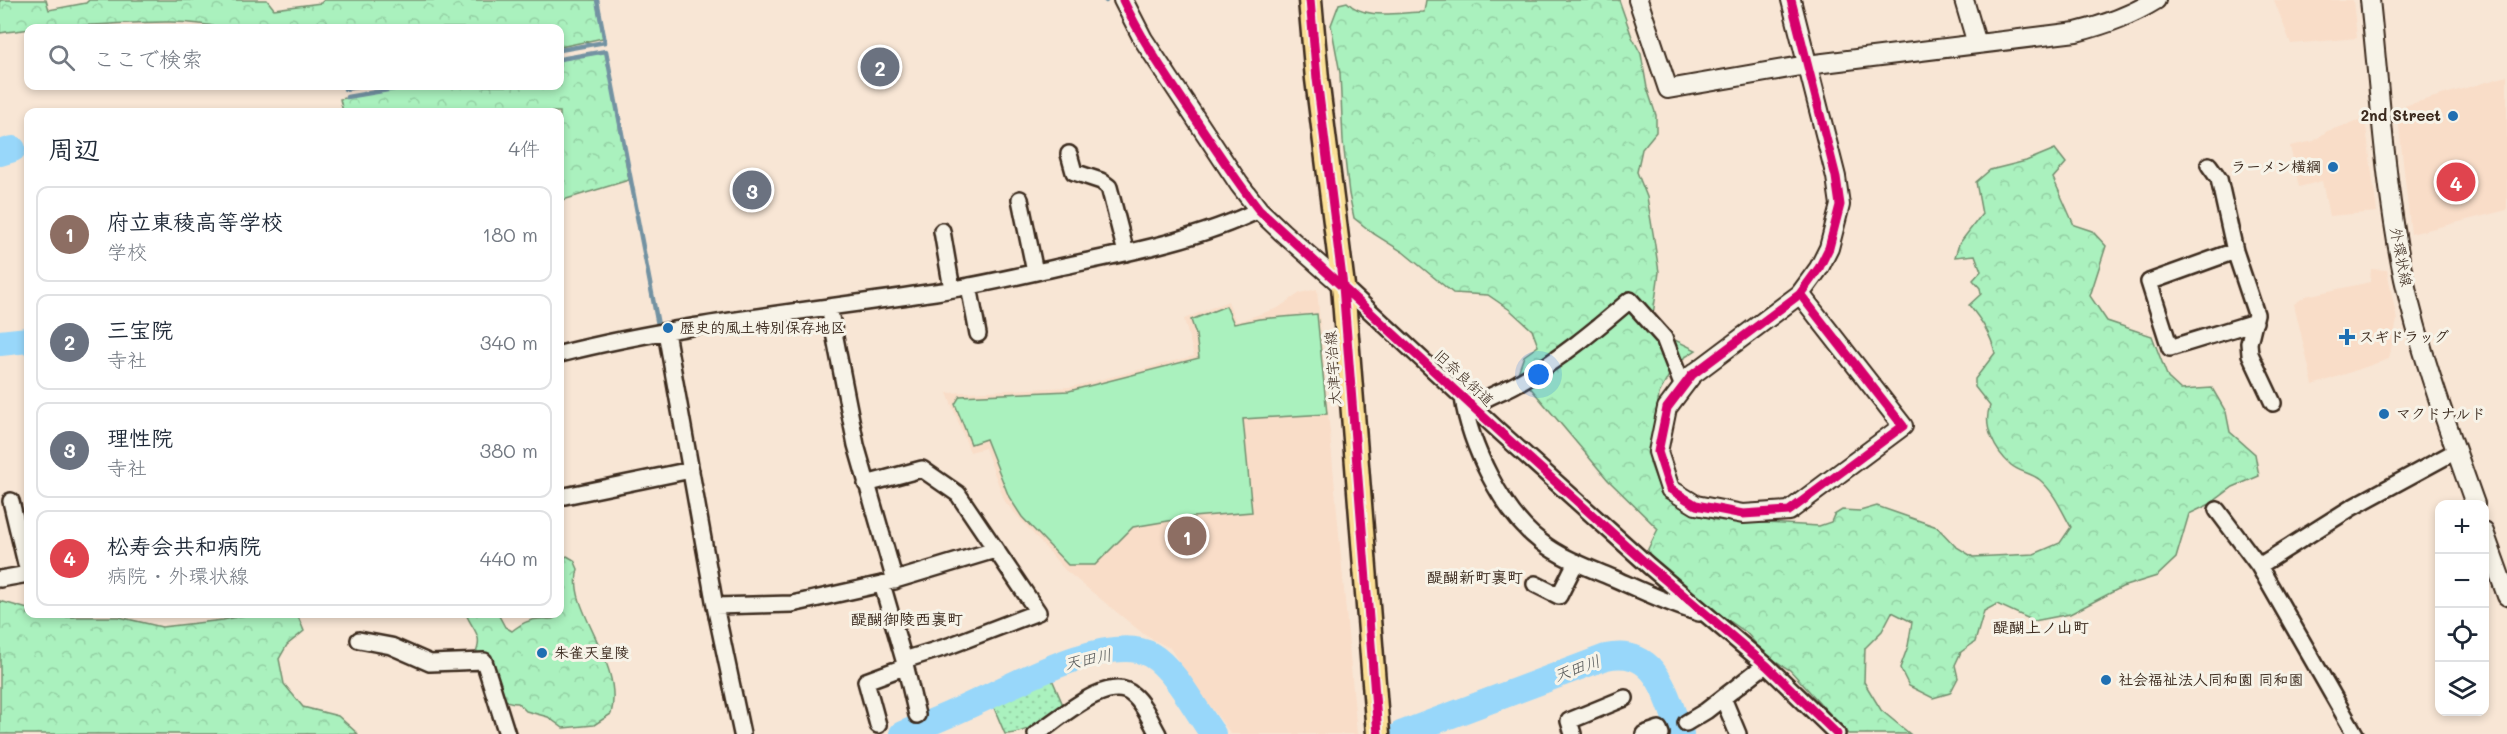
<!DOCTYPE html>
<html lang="ja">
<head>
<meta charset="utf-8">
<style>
	:root { --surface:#fff; --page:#f6f6f7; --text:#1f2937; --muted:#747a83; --line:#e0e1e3; --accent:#1f6fb2 }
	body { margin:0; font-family:Mali,"Klee One",sans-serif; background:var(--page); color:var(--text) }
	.controls { position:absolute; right:18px; bottom:18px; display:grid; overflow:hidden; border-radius:12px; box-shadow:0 3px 9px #0003 }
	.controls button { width:54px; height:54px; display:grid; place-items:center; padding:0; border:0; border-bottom:2px solid var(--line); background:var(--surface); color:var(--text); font:30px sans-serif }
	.you { position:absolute; left:1539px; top:375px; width:21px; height:21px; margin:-15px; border:4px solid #fff; border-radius:50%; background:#1a73e8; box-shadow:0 0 0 9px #1a73e833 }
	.badge { display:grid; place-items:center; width:39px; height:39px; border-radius:50%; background:var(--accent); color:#fff; font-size:20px; font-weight:700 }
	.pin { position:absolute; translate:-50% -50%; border:3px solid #fff; box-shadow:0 2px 6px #0006 }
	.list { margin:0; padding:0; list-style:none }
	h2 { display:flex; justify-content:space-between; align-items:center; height:78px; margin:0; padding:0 24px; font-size:26px }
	h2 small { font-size:20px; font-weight:400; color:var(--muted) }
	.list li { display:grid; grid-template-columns:39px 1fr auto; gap:18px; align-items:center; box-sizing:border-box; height:96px; margin:0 12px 12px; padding:0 12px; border:2px solid var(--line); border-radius:12px }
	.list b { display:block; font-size:22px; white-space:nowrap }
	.list p { margin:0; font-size:20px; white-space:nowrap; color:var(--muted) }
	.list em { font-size:20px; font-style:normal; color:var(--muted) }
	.icon { flex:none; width:33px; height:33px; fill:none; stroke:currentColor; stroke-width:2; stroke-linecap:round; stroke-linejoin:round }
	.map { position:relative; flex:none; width:2507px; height:734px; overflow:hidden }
	.search { position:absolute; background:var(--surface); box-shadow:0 3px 9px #0003; left:24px; top:24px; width:540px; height:66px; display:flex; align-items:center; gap:15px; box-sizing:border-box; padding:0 21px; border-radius:12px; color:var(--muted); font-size:22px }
	.panel { position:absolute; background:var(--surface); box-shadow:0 3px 9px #0003; left:24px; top:108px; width:540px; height:510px; border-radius:12px }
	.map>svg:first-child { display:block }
	.built { fill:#f9ddc8 }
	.grass { fill:url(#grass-dots); stroke:#728e6e; stroke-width:1.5 }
	.forest { fill:url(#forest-crowns); stroke:#728e6e; stroke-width:1.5 }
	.pitch { fill:#aaf1be; stroke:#728e6e; stroke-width:1.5 }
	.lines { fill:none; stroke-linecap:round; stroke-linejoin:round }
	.stream { stroke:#7392a2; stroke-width:4.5 }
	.river { stroke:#98d7fa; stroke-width:26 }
	.minor-casing { stroke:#3b2a1e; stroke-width:20 }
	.tertiary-casing { stroke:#3b2a1e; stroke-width:22 }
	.primary-casing { stroke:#3b2a1e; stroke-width:27 }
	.minor { stroke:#f7f3e8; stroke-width:15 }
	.tertiary { stroke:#f7f3e8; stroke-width:18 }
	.primary { stroke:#fbdf96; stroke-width:22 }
	.cycleway-casing { stroke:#f7f3e8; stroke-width:13 }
	.cycleway { stroke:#d6006c; stroke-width:9 }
	.poi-dot { fill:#1f6fb2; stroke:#f7f3e8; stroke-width:2 }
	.labels { text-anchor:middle; stroke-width:6; stroke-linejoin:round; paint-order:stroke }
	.poi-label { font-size:15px; font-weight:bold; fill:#3b2a1e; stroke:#f7f3e8; text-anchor:start }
	.street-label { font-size:15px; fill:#3b2a1e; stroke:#f7f3e8 }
	.neighbourhood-label { font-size:16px; font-weight:bold; fill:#3b2a1e; stroke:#f7f3e8 }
	.water-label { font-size:16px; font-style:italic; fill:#525555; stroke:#f7f3e8 }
</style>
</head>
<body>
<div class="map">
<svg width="2507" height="734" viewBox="0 0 2507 734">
	<defs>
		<pattern id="grass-dots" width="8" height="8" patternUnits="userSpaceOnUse" patternTransform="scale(1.5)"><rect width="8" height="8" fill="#aaf1be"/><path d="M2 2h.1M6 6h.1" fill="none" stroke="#93cfa3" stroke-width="1.8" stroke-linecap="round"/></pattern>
		<pattern id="forest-crowns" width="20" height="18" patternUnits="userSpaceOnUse" patternTransform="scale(1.5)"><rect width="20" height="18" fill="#aaf1be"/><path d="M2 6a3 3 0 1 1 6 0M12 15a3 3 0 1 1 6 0" fill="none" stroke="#93cfa3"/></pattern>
	</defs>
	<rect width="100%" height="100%" fill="#f8e6d5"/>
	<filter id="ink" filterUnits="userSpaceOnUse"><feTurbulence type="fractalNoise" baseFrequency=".0167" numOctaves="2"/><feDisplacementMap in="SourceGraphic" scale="12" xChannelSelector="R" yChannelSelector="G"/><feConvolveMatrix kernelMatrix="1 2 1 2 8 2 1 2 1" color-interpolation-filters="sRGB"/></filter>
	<g filter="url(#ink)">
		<path class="built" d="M2274,0h79l4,38 -66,6z
			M2507,76v134l-96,24 -14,-126z
			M2365,119l12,93 -48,4 -7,-35 -23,6 -9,-41 24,-5 13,-10z
			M2371,269l16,1 10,50 -8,39 -76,26 -19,-81 12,-8 64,-14z
			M1317,289l40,445h-126l-39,-52 -22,-34 -24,-12 -81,-66 -60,-68 -20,-54 -15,4 -23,-59 124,-6 123,-31 -10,-37 44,-18 8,21 42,-14 22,-15z"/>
		<path class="grass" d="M1049,672l14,33c-18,13 -35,29 -58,29l-13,-31z"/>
		<path class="forest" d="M0,0h46l3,10 37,-7 3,-3h178l7,9 47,-6 3,-3h272l7,38 -43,9v-19h-338c-36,-9 -75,-6 -111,-4 -37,2 -74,3 -111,9z
			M1426,0h193l13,37 9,17 6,34 9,27v17l-14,17 -5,23 10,25 7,42 5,33 -6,43 7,18 36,17 -21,14 -16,30 -9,69 7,19 13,16 45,22 104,6 12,-4 3,-7 8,-5 18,1 17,-5 60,21 18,19 18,11 61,-3 26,-11 11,-16c-9,-16 -17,-35 -31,-47 -8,-7 -21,-8 -29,-15 -16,-14 -29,-39 -21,-59l-15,-19v-8l20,-26c-4,-19 -14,-33 -26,-48l12,-11 -1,-6 -7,-8 8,-9 -6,-16 -20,2 4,-13 23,-30 -6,-32 14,-12 36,-9 29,-12 11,14 -13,15 21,47 18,6 14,15 -16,50 17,25 45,15 16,42 13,12 31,-2 14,24 4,20 25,22 4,22 -26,11 -23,17 -21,10 -13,44 -19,18 -35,11 -52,27 -36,7 -37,-17 -13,7 -9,31 -14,10 -6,13 3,13 -8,15 -17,5 -24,-12 -9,-18 8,-22 4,-24 -20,-10 -10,19 -17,17 -1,34 17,28 29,24h-62l-58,-64 -26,-16 -17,-21 -49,-34 -48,-40 -2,-10 10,-20 -50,-49 -90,-107 6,-17 14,-10 -6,-16 -22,-20 -22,-15 -35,-2 -50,-41 -29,-18 -20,-16 -5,-24 -6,-53 -3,-68 -9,-48 8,-21 8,-2c18,19 52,10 77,10z
			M606,52l23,128 -69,21v-89h-217l-3,-13 77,-13h143v-26z
			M567,556l7,4 4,9c-12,41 47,92 33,145l-17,11 -31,3 -15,-11 -22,-6 -8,-8c-26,0 -32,-27 -43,-48 9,-20 -2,-24 -9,-41h32l7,13 7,4c9,-7 17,-12 28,-12 7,-1 9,2 15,-1l1,-4h4v-35l2,-2 -2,-5v-12z
			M0,601l28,8v5h18l12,3h61l43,10 61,-7 23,-5 51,-1 7,17 -17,14 -8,14 5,25 19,23 35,9 20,18h-358z"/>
		<path class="pitch" d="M1226,306l8,18 25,-5 58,-5 10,100 -84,5 9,93 -60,5 -59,10 -38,38h-27l-46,-48 -13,-20 -23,-58 -15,5 -16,-40 5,-8 109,-5 130,-33 -3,-23 -5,-15z"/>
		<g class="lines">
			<path class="stream" d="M1105,0l1,1
				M560,50l45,-8 -8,-42
				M560,59l46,-8 31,161
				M345,89l18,-3
				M347,97l64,-11
				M637,216l21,109"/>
			<path class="river" d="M0,153l13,-4
				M0,343l28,-3
				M902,734c28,-11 54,-22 81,-35 36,-17 129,-67 168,-44 24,14 45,56 62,79
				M1401,734l205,-77c52,-11 60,40 75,77"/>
			<defs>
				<path id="minor" d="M1069,154l5,18 27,9 8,6 17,66
					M2209,165l10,14 16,72 21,63 -7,29 1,11 23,49
					M1020,199l15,73
					M942,231l10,58
					M2235,251l-86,31 21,66 85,-26
					M969,286l9,48
					M1343,286l156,145 150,135 118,100 70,68
					M829,307l27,138 39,136
					M666,332l49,274 27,128
					M560,354c122,-31 250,-43 375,-62 42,-6 83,-16 124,-25 68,-14 138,-27 200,-57
					M1463,398c7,47 39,114 77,143 21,17 49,27 73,37 29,13 56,26 86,35
					M1473,407c13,-11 30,-15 45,-24 41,-23 77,-53 112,-83l34,38 19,49
					M866,484l56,-15 36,25 80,118 -89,34 -45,14 -22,-76
					M560,497l131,-27
					M11,501l17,71
					M2217,510l42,56
					M0,579l28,-5
					M1535,584l24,12 17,-34
					M715,606l77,-2 90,-20 113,-34
					M359,640l32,6 39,17 54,-2 23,73
					M904,660l13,55
					M1723,698l15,36
					M1686,723l20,-12 59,-46
					M878,725l-12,-44 38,-14
					M1036,734c21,-13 73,-62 97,-39 11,9 18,27 25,39
					M1573,734l-4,-13 56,-23
					M1644,734l15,-5 2,5
					M2355,734l-96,-168 92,-58 105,-57"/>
				<path id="tertiary" d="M1123,0l20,39 96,145 20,26 23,22 61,54
					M1638,0l30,89 139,-24 269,-33c29,-7 54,-16 80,-32
					M1791,0l45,177 4,28 -11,43 -10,20 -19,26 -108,81 -25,33 -9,44 12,37 26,16 47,9 46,-3 114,-85 -103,-132
					M1964,0l13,44
					M2370,0c10,92 15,189 34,279 17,77 45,151 71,225
					M2484,532l23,64"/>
				<path id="primary" d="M1310,0l7,79 26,207 35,448"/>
			</defs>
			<use href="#minor" class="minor-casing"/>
			<use href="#tertiary" class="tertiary-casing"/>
			<use href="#primary" class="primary-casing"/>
			<use href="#minor" class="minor"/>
			<use href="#tertiary" class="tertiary"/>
			<use href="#primary" class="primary"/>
			<defs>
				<path id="cycleway" d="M1123,0c18,39 43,75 67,111 23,34 44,67 69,99l240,221 150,135 118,100 70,68
					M1310,0l7,79 26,207 35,448
					M1791,0l45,177 4,28 -11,43 -10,20 -19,26 -108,81 -25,33 -9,44 12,37 26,16 47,9 46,-3 114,-85 -103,-132"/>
			</defs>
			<use href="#cycleway" class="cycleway-casing"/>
			<use href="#cycleway" class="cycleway"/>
		</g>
	</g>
	<g class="poi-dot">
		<circle cx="2453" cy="116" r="6"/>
		<circle cx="2333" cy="167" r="6"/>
		<circle cx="668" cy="328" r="6"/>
		<path d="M2344 328h6v6h6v6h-6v6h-6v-6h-6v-6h6z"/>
		<circle cx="2384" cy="414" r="6"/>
		<circle cx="542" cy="653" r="6"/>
		<circle cx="2106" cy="680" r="6"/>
	</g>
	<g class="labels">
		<g class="poi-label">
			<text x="2441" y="121" text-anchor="end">2nd Street</text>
			<text x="2321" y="172" text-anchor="end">ラーメン横綱</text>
			<text x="680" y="333">歴史的風土特別保存地区</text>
			<text x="2359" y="342">スギドラッグ</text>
			<text x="2396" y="419">マクドナルド</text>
			<text x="554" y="658">朱雀天皇陵</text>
			<text x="2118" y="685">社会福祉法人同和園 同和園</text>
		</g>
		<g class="street-label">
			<text transform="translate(2401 257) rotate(79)" y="5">外環状線</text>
			<text transform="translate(1333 368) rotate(-94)" y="5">大津宇治線</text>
			<text transform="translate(1464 378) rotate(43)" y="5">旧奈良街道</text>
		</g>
		<g class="neighbourhood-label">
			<text x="1475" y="583">醍醐新町裏町</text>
			<text x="907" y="625">醍醐御陵西裏町</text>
			<text x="2041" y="633">醍醐上ノ山町</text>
		</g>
		<g class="water-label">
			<text transform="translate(1088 659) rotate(-12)" y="6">天田川</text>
			<text transform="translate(1577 668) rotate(-20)" y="6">天田川</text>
		</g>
	</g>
</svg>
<div class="controls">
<button>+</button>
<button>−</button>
<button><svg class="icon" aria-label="locate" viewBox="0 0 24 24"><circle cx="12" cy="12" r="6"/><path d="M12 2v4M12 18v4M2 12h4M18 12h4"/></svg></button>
<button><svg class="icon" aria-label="layers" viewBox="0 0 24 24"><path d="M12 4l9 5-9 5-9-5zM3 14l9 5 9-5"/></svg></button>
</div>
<div class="you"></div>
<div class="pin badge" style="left:1187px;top:536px;background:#8d6e63">1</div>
<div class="pin badge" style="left:880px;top:67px;background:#6b7280">2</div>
<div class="pin badge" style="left:752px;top:190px;background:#6b7280">3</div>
<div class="pin badge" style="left:2456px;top:182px;background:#e0444e">4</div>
<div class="search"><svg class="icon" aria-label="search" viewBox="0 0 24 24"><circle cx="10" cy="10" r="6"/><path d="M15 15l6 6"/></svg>ここで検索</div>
<section class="panel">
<h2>周辺<small>4件</small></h2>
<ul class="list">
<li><span class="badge" style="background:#8d6e63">1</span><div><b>府立東稜高等学校</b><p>学校</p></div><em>180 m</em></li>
<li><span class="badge" style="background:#6b7280">2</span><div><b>三宝院</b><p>寺社</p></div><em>340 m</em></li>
<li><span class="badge" style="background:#6b7280">3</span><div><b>理性院</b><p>寺社</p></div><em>380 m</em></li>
<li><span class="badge" style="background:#e0444e">4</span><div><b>松寿会共和病院</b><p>病院 · 外環状線</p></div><em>440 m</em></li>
</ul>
</section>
</div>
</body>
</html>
